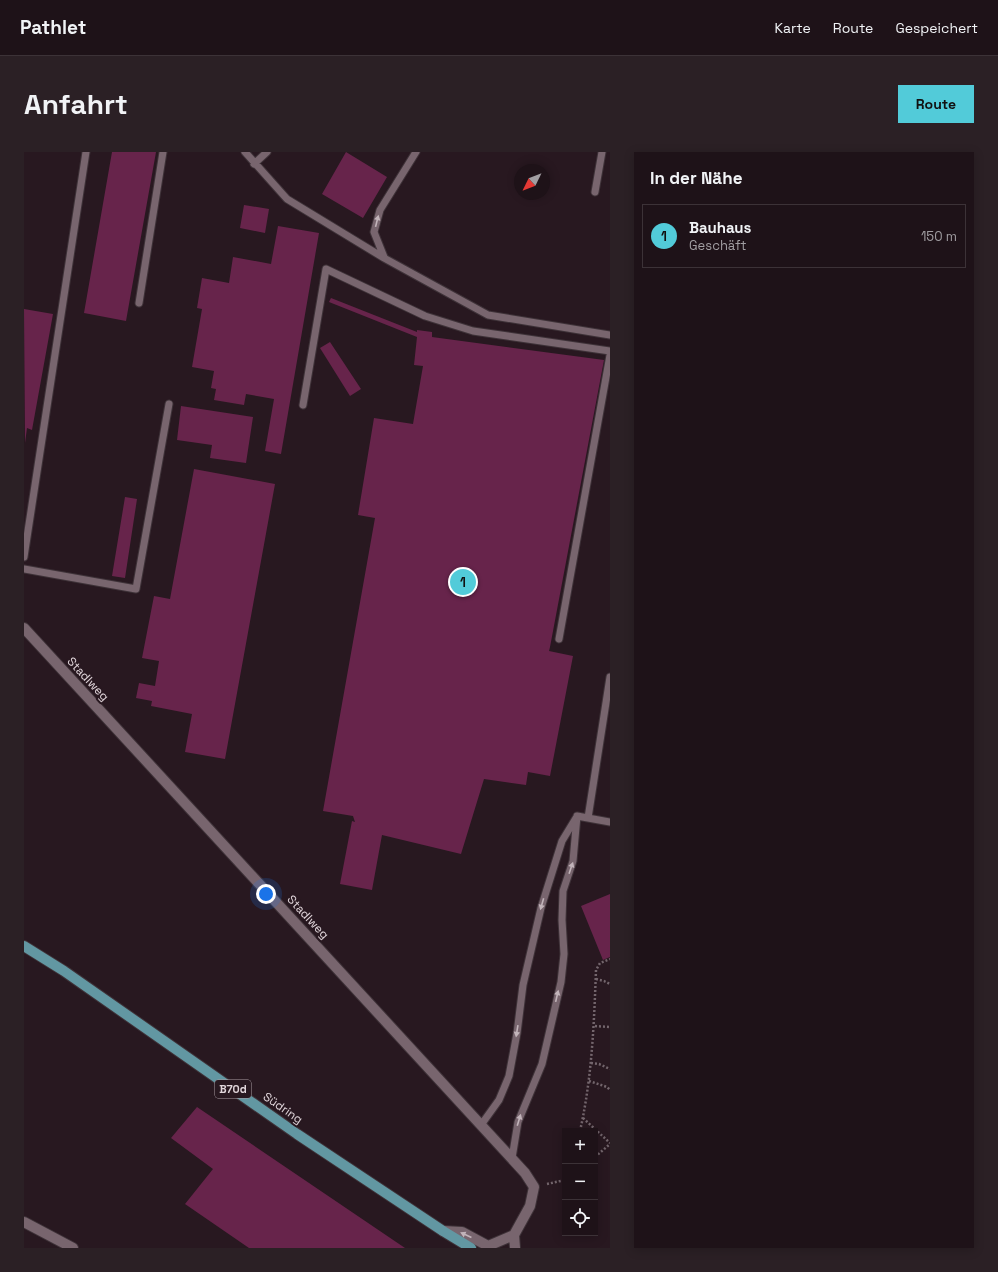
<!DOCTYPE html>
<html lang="de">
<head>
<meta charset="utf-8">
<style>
	:root { --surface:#1e1218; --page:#2b2025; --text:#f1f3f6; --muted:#a19ea2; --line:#3c3237; --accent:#52cbd9 }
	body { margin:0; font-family:"Space Grotesk",sans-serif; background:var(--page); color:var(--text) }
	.controls { position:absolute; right:12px; bottom:12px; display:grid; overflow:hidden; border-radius:0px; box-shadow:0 2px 10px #0003 }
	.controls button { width:36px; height:36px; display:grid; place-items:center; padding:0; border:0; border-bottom:1px solid var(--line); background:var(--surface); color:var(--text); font:20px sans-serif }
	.compass { position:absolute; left:490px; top:12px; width:36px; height:36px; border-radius:50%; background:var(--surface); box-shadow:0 2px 10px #0003; rotate:227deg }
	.you { position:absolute; left:242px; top:742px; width:14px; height:14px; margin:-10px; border:3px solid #fff; border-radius:50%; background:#1a73e8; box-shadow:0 0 0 6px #1a73e833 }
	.badge { display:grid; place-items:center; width:26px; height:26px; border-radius:50%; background:var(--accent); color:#111; font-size:13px; font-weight:700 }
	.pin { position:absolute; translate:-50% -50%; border:2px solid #fff; box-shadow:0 1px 4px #0006 }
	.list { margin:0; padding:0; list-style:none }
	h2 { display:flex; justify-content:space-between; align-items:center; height:52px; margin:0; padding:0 16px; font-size:17px }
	h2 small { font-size:13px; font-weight:400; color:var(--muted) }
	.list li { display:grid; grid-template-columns:26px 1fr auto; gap:12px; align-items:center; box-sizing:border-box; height:64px; margin:0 8px 8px; padding:0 8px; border:1px solid var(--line); border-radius:0px }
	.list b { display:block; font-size:15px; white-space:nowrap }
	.list p { margin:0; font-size:13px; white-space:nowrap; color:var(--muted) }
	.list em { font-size:13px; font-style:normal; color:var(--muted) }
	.icon { flex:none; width:22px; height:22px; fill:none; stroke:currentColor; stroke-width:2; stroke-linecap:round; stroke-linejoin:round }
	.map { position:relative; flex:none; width:586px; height:1096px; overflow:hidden; border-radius:0px }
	header { display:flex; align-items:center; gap:24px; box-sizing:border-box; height:56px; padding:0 20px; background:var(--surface); border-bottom:1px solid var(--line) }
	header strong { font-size:19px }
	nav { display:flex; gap:22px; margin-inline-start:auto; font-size:14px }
	.intro { display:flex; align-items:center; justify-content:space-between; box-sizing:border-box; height:96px; padding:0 24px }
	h1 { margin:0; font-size:28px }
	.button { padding:10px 18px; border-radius:0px; background:var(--accent); color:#111; font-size:14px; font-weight:700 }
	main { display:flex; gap:24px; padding:0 24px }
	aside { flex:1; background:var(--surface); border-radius:0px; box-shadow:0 2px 10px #0003 }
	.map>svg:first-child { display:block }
	.building { fill:#67244b }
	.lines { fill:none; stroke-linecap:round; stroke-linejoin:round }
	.service-casing { stroke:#3e3238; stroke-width:9 }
	.minor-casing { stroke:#3e3238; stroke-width:12 }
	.primary-casing { stroke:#3e3238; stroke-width:12 }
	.path { stroke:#73656c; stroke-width:2.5; stroke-dasharray:2 2; stroke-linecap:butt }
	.service { stroke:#78656e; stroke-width:7 }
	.minor { stroke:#78656e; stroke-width:10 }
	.primary { stroke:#6297a2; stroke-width:10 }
	.oneway { fill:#c2b4ba }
	.labels { text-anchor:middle; stroke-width:4; stroke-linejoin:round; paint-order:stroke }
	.shield { fill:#281820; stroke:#aa9da3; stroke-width:1 }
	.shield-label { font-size:11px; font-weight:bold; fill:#e1d6db }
	.street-label { font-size:12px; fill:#e1d6db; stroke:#281820 }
</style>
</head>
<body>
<header>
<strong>Pathlet</strong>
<nav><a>Karte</a><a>Route</a><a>Gespeichert</a></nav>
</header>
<div class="intro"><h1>Anfahrt</h1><a class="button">Route</a></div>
<main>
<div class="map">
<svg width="586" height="1096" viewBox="0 0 586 1096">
	<rect width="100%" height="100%" fill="#281820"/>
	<path class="building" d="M88,0h44l-30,169 -42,-8z
		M322,0l41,25 -24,41 -41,-24z
		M220,53l25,4 -4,24 -25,-5z
		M254,74l41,7 -38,221 -16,-3 9,-52 -28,-5 -2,11 -30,-5 2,-11 -5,-1 3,-17 -22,-4 10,-58 -5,-1 5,-30 27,5 4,-26 38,7z
		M307,146l86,34v-2l15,2v5l172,23 -54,287 -1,4 24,5 -23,120 -22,-4 -2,13 -42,-6 -23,75 -79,-19 -10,55 -32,-6 12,-63 3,1 -2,-6 -30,-5 52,-293 -17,-3 16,-97 39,6 10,-58 -9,-1 3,-28 -88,-35z
		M0,157l29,5 -21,116 -5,-2 -2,15z
		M306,190l31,47 -11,7 -30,-48z
		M157,254l72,11 -7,46 -36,-5 2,-13 -35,-5z
		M170,317l81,15 -50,275 -40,-7 7,-38 -41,-8 1,-5 -16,-3 3,-15 16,3 4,-25 -17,-3 12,-62 16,3z
		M101,345l12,2 -12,79 -13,-2z
		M586,742v63l-7,3 -22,-54z
		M173,955l208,141h-156l-64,-44 28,-35 -42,-31z"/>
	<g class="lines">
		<defs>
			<path id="service" d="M221,0l42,47 97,59 104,57 122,20
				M230,12l13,-12
				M571,40l7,-40
				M360,105l-10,-25 6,-22 36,-58
				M115,151l24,-151
				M279,253l23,-136 99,47 48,15 137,20
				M0,405l62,-405
				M0,417l112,20 33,-185
				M535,487l51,-284
				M553,664l33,6
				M564,666l22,-141
				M457,973l18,-25 10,-24 8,-43 6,-48 18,-77 21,-67 14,-23
				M488,1006l6,-36 24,-58 19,-82 3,-28 -2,-34 1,-29 10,-30 4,-45"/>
			<path id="minor" d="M0,476l501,545 9,14 -4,19 -16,29 1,13
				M0,1070l49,26
				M419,1079l19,1 26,14 26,-11"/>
			<path id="primary" d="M0,794l40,25 233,163 146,97 28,17"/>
		</defs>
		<use href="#service" class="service-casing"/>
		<use href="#minor" class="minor-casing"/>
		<use href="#primary" class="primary-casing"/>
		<path class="path" d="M572,827l8,2 6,3
			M571,874l15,1
			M567,911l8,1 11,5
			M565,929l18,6 3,3
			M559,966l27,25
			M556,979c12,-53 14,-107 16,-161l4,-7 10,-4
			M571,1005l15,-13
			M523,1032l18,-4"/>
		<use href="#service" class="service"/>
		<use href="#minor" class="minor"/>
		<use href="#primary" class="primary"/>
	</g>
	<defs><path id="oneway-solid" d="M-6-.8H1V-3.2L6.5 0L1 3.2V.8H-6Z"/></defs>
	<g class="oneway">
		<use href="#oneway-solid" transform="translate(353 69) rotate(-76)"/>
		<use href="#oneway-solid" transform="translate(547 716) rotate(-71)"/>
		<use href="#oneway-solid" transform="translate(518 752) rotate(106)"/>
		<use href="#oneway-solid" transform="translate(533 844) rotate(-77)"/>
		<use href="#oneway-solid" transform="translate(493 879) rotate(99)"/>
		<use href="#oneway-solid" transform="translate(495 968) rotate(-73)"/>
		<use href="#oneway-solid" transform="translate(442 1083) rotate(-155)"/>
	</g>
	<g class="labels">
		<rect class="shield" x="191" y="928" width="36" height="18" rx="3"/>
		<g class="shield-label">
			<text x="209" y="941">B70d</text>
		</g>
		<g class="street-label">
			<text transform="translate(64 527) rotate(47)" y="4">Stadlweg</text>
			<text transform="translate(284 765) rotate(47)" y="4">Stadlweg</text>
			<text transform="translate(259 956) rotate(35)" y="4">Südring</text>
		</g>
	</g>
</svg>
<div class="controls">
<button>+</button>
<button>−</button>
<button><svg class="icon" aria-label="locate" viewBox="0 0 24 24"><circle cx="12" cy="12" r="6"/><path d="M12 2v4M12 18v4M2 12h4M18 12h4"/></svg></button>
</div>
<svg class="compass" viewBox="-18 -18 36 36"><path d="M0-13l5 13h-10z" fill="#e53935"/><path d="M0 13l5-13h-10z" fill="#a19ea2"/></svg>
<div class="you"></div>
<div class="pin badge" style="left:439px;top:430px">1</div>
</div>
<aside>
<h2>In der Nähe<small></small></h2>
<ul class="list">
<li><span class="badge">1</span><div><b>Bauhaus</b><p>Geschäft</p></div><em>150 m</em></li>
</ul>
</aside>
</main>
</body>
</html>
